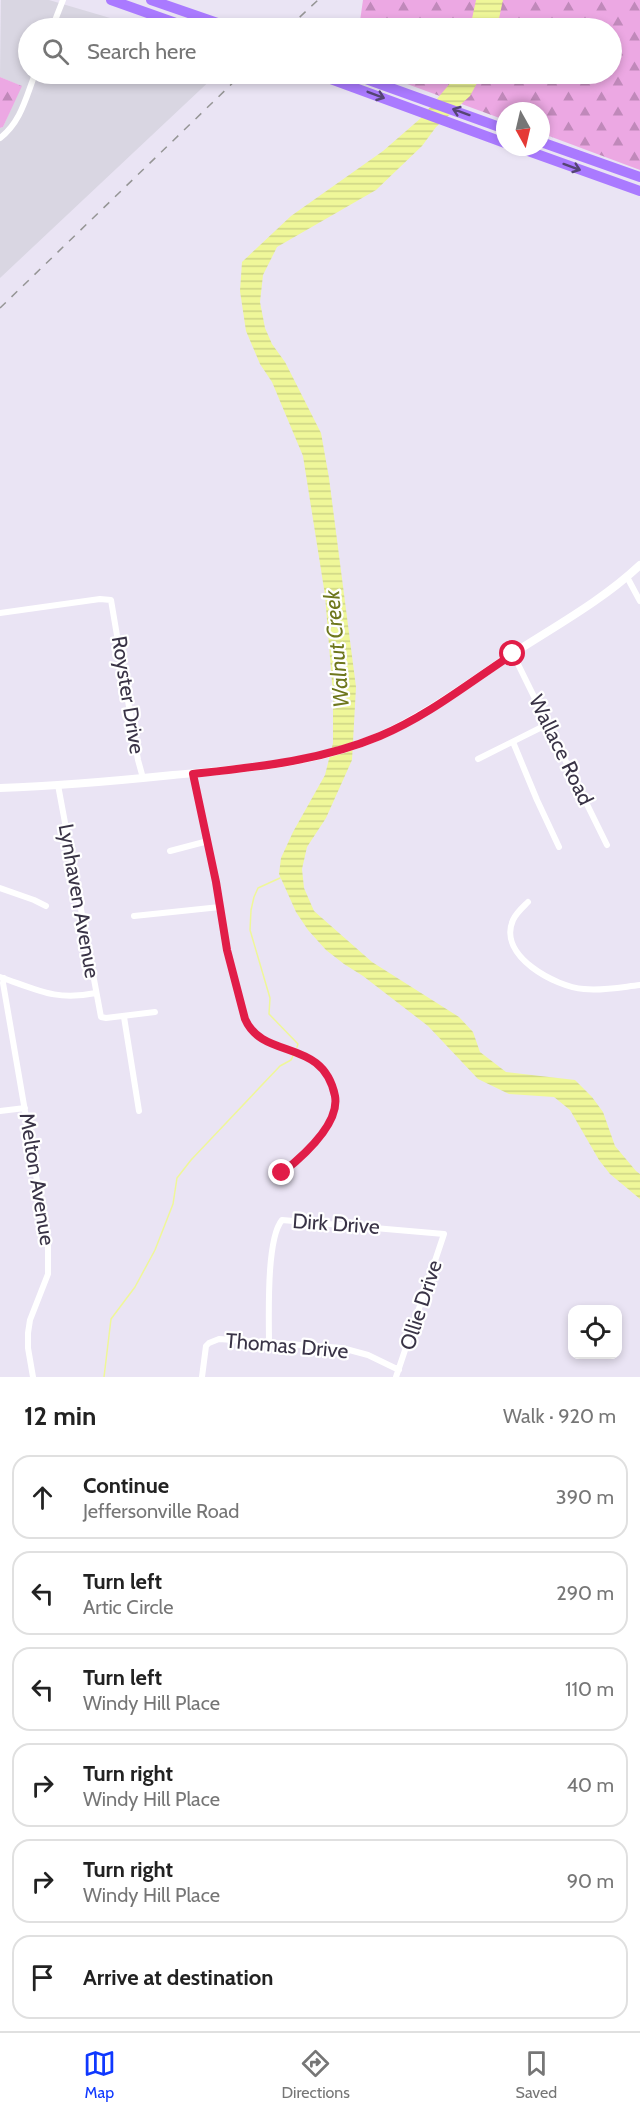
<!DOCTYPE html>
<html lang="en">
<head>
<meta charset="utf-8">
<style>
	:root { --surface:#fff; --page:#f2f2f2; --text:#222; --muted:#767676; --line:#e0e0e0; --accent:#0f38ff }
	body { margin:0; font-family:Cabin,sans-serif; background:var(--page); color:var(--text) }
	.controls { position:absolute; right:18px; bottom:18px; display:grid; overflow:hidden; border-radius:12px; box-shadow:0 3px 9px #0003 }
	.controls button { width:54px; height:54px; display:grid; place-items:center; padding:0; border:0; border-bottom:2px solid var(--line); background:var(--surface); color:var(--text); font:30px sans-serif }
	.compass { position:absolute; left:496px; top:102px; width:54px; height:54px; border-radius:50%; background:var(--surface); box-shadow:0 3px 9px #0003; rotate:172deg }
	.stop { position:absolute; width:18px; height:18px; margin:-14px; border:4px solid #e11d48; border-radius:50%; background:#fff }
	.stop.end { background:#e11d48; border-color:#fff; box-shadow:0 2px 6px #0008 }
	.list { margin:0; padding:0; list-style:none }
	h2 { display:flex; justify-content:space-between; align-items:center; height:78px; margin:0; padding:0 24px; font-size:26px }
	h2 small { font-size:20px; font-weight:400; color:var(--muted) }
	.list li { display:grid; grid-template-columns:39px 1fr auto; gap:18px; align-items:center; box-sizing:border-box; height:84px; margin:0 12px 12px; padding:0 12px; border:2px solid var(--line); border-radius:18px }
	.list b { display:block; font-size:22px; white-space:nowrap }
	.list p { margin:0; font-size:20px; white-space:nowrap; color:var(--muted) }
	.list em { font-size:20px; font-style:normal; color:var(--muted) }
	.icon { flex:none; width:33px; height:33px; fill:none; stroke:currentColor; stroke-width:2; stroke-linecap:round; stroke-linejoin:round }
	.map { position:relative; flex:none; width:640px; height:1377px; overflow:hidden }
	.search { position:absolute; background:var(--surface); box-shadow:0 3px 9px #0003; left:18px; right:18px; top:18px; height:66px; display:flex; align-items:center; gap:15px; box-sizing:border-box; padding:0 21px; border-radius:33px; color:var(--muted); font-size:22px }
	.sheet { height:654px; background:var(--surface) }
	nav { display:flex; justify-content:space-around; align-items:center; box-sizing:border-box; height:84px; border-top:2px solid var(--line); background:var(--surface); font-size:16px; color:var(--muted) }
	nav a { display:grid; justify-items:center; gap:3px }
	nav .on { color:var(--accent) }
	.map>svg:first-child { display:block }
	.industrial { fill:#d9d6e2 }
	.forest { fill:url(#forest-firs) }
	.water { fill:url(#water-rules) }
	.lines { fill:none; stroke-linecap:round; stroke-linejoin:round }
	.stream { stroke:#eff799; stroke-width:1.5 }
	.minor { stroke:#fff; stroke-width:6 }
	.tertiary { stroke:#fff; stroke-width:8 }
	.trunk { stroke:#aa7aff; stroke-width:10 }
	.rail { stroke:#959595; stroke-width:1.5; stroke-dasharray:8 8; stroke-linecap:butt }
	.oneway { stroke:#554574 }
	.route { stroke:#e11d48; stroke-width:8 }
	.labels { text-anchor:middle; stroke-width:4.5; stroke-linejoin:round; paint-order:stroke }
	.street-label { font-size:21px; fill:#393346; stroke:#fff }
	.water-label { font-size:22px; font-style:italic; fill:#6e771c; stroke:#fff }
</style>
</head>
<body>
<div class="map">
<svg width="640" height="1377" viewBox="0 0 640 1377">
	<defs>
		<pattern id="forest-firs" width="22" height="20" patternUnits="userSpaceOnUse" patternTransform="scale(1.5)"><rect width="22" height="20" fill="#eca8e3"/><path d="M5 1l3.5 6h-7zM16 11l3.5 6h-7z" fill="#c089ba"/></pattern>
		<pattern id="water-rules" width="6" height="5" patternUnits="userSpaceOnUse" patternTransform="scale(1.5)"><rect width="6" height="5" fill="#eff799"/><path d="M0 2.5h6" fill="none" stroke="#ced485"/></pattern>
	</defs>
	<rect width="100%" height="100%" fill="#eae4f4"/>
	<path class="industrial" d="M1,0h48l95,28h-116v46h189l-217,204v-150l3,-1 18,-41 -21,-9z"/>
	<path class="forest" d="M363,0h277v170l-99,-37v-22h-36v9l-125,-46h232v-46h-253z
		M0,77l22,9 -19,41 -3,1z"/>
	<path class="water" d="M476,0h27l-6,28h-27z
		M455,74h27l-12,22 -34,31 -14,19 -46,44 -99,57 -14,28 -3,27 5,26 7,16 13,18 36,71 8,45 27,209 -4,73 -26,58 -19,29 -5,22 2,19 10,23 58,51 87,55 14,15 7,20 26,20 69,8 17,17 11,15 12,34 21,25 4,3v25l-30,-25 -11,-14 -29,-50 -16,-13 -45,-3 -31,-15 -50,-53 -65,-50 -19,-12 -18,-14 -18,-20 -12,-18 -17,-38 2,-16 12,-26 32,-57 8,-32v-48l-8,-100 -22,-139 -31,-74 -12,-18 -14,-33 -6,-40 2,-29 49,-46 92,-65 38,-33 31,-37z"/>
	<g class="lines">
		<path class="stream" d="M280,878l-22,10 -4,9 -3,13 -1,20 20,68 -1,16 29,30 -1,3
			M104,1377l7,-58 24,-32 20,-37 18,-46 4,-26 14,-18 89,-94 11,-6 2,-4"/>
		<path class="minor" d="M52,28l11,-28
			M0,138c21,-16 26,-41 35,-64
			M627,577l13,24
			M0,613l100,-14 11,1 27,160 5,18
			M513,654l94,191
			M513,742l24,58 22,47
			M478,759l70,-35
			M193,774l23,108 11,68 18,69c18,42 78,18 90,77 5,28 -33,61 -53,77
			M58,785l43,232 5,1 49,-6
			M170,851l38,-10
			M0,888l34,12 12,6
			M528,902c-5,5 -12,11 -15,18 -16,36 43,67 71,69 19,2 38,-2 56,-4
			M134,916l86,-9
			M0,977c38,13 55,24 96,16
			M4,978l-1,5 45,262v29l-18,46 -2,13v15l5,29
			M124,1017l15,94
			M0,1111l25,-3
			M269,1344c0,-26 -3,-105 13,-124l162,14 -48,143
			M202,1377l4,-31 3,-3 10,-4 123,9 26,7 31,15"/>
		<path class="tertiary" d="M0,788c58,-2 115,-7 173,-13 70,-6 143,-11 209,-40 48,-22 91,-55 135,-84 42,-27 87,-52 123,-86"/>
		<path class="trunk" d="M111,0l79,28
			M151,0l81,28
			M317,74l188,69
			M352,74l153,55
			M541,142l99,35
			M517,147l123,44"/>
		<path class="rail" d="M288,28l30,-28
			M0,308l242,-234"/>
	</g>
	<defs><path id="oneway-shaft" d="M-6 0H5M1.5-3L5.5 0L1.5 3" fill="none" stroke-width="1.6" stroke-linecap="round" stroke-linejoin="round" transform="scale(1.5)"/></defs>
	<g class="oneway">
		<use href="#oneway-shaft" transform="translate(376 95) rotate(21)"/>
		<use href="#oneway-shaft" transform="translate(461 112) rotate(-160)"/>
		<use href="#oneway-shaft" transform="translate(572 167) rotate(20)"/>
	</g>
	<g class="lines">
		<path class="route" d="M282,1173c20,-16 58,-49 53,-77 -12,-59 -72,-35 -90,-77l-18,-69 -11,-68 -23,-108c64,-7 127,-13 187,-38 48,-20 90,-54 133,-82"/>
	</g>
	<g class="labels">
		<g class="street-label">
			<text transform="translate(128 695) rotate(81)" y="7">Royster Drive</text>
			<text transform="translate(561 750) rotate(64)" y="7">Wallace Road</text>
			<text transform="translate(79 901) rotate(80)" y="7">Lynhaven Avenue</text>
			<text transform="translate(37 1179) rotate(81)" y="7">Melton Avenue</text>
			<text transform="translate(336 1224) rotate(4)" y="7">Dirk Drive</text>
			<text transform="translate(421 1305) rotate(-72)" y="7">Ollie Drive</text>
			<text transform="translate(287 1346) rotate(5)" y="7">Thomas Drive</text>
		</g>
		<g class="water-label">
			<text transform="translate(336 649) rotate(-95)" y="8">Walnut Creek</text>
		</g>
	</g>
</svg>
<div class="controls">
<button><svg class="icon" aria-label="locate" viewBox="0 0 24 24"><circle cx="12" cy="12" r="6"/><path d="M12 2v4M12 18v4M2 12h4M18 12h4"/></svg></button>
</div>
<svg class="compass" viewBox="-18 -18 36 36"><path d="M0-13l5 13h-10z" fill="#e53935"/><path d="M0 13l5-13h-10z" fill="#767676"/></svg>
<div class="stop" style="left:513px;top:654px"></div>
<div class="stop end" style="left:282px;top:1173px"></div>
<div class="search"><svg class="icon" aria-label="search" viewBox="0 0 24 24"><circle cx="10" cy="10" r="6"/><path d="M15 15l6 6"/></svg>Search here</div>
</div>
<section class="sheet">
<h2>12 min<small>Walk · 920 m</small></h2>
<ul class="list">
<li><svg class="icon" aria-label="ahead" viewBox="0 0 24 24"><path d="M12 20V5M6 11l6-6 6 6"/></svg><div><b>Continue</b><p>Jeffersonville Road</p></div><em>390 m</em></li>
<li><svg class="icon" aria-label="left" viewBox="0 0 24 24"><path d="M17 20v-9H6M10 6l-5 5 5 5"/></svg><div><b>Turn left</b><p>Artic Circle</p></div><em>290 m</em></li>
<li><svg class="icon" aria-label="left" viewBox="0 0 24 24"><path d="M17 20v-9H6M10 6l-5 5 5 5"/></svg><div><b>Turn left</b><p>Windy Hill Place</p></div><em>110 m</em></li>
<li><svg class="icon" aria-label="right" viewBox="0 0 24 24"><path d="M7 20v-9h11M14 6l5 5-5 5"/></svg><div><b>Turn right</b><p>Windy Hill Place</p></div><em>40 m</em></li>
<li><svg class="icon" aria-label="right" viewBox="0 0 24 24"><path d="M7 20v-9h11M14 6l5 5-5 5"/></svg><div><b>Turn right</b><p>Windy Hill Place</p></div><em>90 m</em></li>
<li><svg class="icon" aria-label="arrive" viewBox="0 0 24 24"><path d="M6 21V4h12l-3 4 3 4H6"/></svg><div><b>Arrive at destination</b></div></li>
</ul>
</section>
<nav>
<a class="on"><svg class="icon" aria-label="map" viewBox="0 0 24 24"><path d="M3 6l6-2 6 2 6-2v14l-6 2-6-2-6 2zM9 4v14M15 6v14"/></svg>Map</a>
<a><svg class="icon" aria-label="directions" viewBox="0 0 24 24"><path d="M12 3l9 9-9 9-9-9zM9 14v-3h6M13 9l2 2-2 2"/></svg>Directions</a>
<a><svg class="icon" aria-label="saved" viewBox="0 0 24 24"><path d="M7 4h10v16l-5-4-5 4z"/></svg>Saved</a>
</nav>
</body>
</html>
